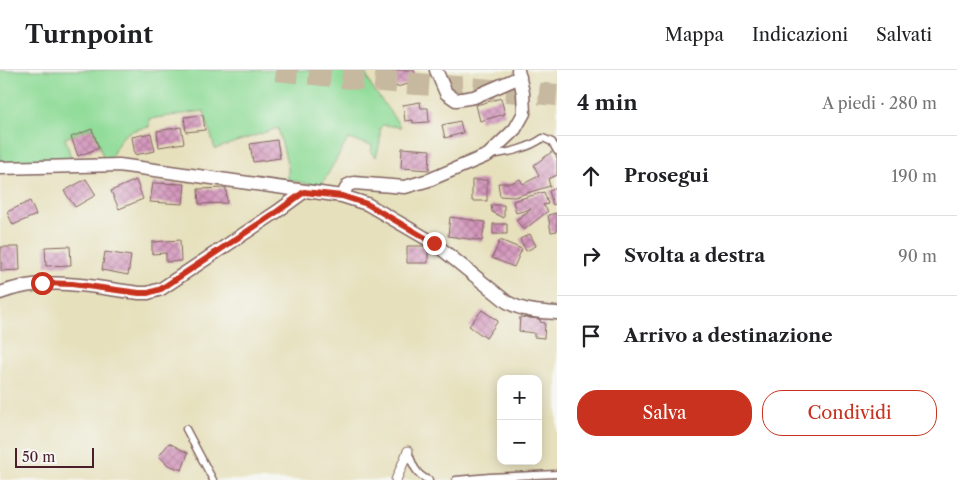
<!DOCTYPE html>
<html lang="it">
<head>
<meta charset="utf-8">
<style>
	:root { --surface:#fff; --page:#f2f2f2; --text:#202124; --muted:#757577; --line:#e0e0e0; --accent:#c8321e }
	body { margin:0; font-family:"Libre Caslon Text",serif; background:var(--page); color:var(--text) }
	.controls { position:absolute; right:15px; bottom:15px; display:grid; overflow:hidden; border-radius:10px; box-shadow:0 2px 12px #0003 }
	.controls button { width:45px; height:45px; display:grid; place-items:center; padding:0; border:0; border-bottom:1px solid var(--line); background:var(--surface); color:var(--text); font:25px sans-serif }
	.scale { position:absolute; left:15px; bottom:12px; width:79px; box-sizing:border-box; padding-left:5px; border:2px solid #4a1f2b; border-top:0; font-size:14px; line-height:18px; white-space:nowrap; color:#4a1f2b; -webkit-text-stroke:4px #f6f6f2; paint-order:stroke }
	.stop { position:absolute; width:15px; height:15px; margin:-11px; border:4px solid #c8321e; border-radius:50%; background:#fff }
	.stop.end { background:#c8321e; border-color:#fff; box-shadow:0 1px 5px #0008 }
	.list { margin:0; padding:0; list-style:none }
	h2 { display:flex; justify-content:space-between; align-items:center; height:65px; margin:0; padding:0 20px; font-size:21px }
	h2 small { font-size:16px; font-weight:400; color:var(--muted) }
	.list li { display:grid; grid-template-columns:32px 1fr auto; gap:15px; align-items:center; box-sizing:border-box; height:80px; padding:0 20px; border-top:1px solid var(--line) }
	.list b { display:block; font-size:19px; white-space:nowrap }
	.list em { font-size:16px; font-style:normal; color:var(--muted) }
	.actions { display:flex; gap:10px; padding:15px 20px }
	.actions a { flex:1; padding:11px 0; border:1px solid var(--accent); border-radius:20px; text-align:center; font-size:18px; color:var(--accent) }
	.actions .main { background:var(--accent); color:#fff }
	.icon { flex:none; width:28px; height:28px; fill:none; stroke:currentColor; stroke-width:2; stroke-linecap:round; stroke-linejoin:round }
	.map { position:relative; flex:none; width:557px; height:410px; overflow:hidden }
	header { display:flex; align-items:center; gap:30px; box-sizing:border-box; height:70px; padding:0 25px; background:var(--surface); border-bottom:1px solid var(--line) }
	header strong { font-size:24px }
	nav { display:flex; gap:28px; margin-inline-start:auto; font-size:18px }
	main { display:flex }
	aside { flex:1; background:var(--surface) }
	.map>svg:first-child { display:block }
	.grass { fill:#90dc98; stroke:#6d7e62 }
	.building { fill:url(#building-cross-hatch) }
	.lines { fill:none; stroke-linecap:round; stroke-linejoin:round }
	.motorway-tunnel { stroke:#c7b99f; stroke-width:22; stroke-dasharray:22 11; stroke-linecap:butt }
	.service-casing { stroke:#81635e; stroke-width:9 }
	.pedestrian-casing { stroke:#81635e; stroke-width:11 }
	.minor-casing { stroke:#81635e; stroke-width:15 }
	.service { stroke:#fff; stroke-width:6 }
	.pedestrian { stroke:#fff; stroke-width:9 }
	.minor { stroke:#fff; stroke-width:12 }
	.route { stroke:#c8321e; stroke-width:6 }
</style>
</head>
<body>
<header>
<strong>Turnpoint</strong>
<nav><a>Mappa</a><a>Indicazioni</a><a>Salvati</a></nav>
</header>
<main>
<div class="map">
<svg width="557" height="410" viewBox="0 0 557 410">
	<defs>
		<pattern id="building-cross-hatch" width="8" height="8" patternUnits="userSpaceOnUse" patternTransform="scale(1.25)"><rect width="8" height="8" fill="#d497bd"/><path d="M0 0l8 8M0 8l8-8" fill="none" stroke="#ae7b9a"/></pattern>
	</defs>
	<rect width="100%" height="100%" fill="#f6f6f2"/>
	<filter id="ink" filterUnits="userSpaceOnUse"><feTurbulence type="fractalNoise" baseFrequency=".02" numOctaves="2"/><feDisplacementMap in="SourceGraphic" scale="10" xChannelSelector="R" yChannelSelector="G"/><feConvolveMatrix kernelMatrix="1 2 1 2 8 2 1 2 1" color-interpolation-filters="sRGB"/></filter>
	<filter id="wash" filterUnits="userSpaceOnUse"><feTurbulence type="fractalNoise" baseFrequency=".0096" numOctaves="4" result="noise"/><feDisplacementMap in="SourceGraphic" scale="20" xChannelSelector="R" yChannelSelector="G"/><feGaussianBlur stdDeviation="1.12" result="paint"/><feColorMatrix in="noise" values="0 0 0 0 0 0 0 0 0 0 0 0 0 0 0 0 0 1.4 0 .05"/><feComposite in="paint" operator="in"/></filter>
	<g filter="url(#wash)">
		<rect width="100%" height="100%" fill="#e6e0bc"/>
		<path class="grass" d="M0,0h364l7,16 30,41 -18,-2 -3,3v14l-4,15 -5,-4 1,-8 -24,-6 -27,47 -33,-6v-13l-10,-39 -63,21 -11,-38 -55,8v8c-28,5 -26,8 -39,32l-6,1 -11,-33 -28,11 7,23 -72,3z"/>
		<g id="blocks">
			<path class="building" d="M392,0h22l3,12 -21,5z
				M501,28l4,16 -25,7 -4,-16z
				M420,32l1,6h7l1,14 -16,1v-3l-8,1 -2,-16z
				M203,45l2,15 -19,2 -2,-15z
				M460,51l3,12 -18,5 -3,-13z
				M181,57l3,16 -25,4 -2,-16z
				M92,59l7,19 -21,8 -7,-19z
				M151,63l4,18 -20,4 -3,-18z
				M277,70l3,18 -27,4 -3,-18z
				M402,78l28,2 -1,20 -28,-2z
				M553,81l4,7v17l-9,4 2,7 -36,11 -14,-1 -2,-13h13l9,-4 3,5 16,-8 -5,-11z
				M86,109l10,16 -21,12 -11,-16z
				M136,110l7,19 -24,10 -8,-18z
				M472,110h15v21h-15z
				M153,113l32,1 -2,20 -33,-2z
				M226,118l1,15 -28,1 -1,-15z
				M557,118v15l-4,2 -4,-14z
				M544,122l4,12 -5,1 5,6 -24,19 -8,-10 15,-11 -15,4 -3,-12z
				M30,131l6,14 -23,10 -6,-13z
				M491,135h13v13l-12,-6z
				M557,143v18l-6,1 -3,-17z
				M450,147l35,5 -3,19 -34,-5z
				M493,154h14v10h-14z
				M530,164l6,12 -10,5 -6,-12z
				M180,170l1,21 -15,1v-9l-14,1v-12z
				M500,170l22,9 -8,18 -22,-9z
				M70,176l1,19 -25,1 -1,-19z
				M407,176h21v17h-21z
				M1,177h18l1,23 -19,1z
				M105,182l26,4 -3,19 -26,-5z
				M482,240l16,11 -12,17 -17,-12z
				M520,247l20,2v3l5,1 -1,15 -10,-1v-4l-15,-2z
				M169,373l19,10 -6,17 -14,-5 -9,-9z"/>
		</g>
	</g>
	<g filter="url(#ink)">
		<use href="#blocks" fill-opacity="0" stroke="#81635e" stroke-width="1"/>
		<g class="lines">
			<path class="motorway-tunnel" d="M276,0l104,11 177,14"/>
			<defs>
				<path id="service" d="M491,85c19,-3 36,-6 52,-17l9,4 5,9
					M186,359l27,51
					M408,381c4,12 8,25 21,29
					M456,410l34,-3 67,-3"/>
				<path id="pedestrian" d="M396,410l12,-29"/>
				<path id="minor" d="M436,0l10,23 10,7 18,-3 46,-20
					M0,98l119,-3 223,31 25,8 67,39 73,59c16,9 32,10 50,11
					M342,126l6,-11 6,-2 51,4 24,-7 59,-25 27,-26 9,-16 -1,-20 -5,-23
					M0,223c48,-18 90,-6 139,0h9l13,-4 117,-78 26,-19"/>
			</defs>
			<use href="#service" class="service-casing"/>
			<use href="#pedestrian" class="pedestrian-casing"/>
			<use href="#minor" class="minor-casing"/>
			<use href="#service" class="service"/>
			<use href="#pedestrian" class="pedestrian"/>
			<use href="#minor" class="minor"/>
		</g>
	</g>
	<g class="lines" filter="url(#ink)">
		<path class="route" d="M42,213l30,1 67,9h9l13,-4 117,-78 26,-19 38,4 25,8 67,39"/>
	</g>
</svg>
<div class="controls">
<button>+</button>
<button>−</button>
</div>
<div class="scale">50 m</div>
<div class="stop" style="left:42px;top:213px"></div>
<div class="stop end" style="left:434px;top:173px"></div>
</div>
<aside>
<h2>4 min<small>A piedi · 280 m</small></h2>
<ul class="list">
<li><svg class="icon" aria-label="ahead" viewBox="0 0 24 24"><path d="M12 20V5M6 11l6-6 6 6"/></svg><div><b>Prosegui</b></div><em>190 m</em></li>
<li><svg class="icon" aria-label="right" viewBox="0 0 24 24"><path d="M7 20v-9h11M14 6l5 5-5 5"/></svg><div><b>Svolta a destra</b></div><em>90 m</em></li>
<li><svg class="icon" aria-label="arrive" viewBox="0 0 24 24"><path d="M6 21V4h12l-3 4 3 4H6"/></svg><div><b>Arrivo a destinazione</b></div></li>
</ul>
<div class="actions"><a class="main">Salva</a><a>Condividi</a></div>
</aside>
</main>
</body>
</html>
